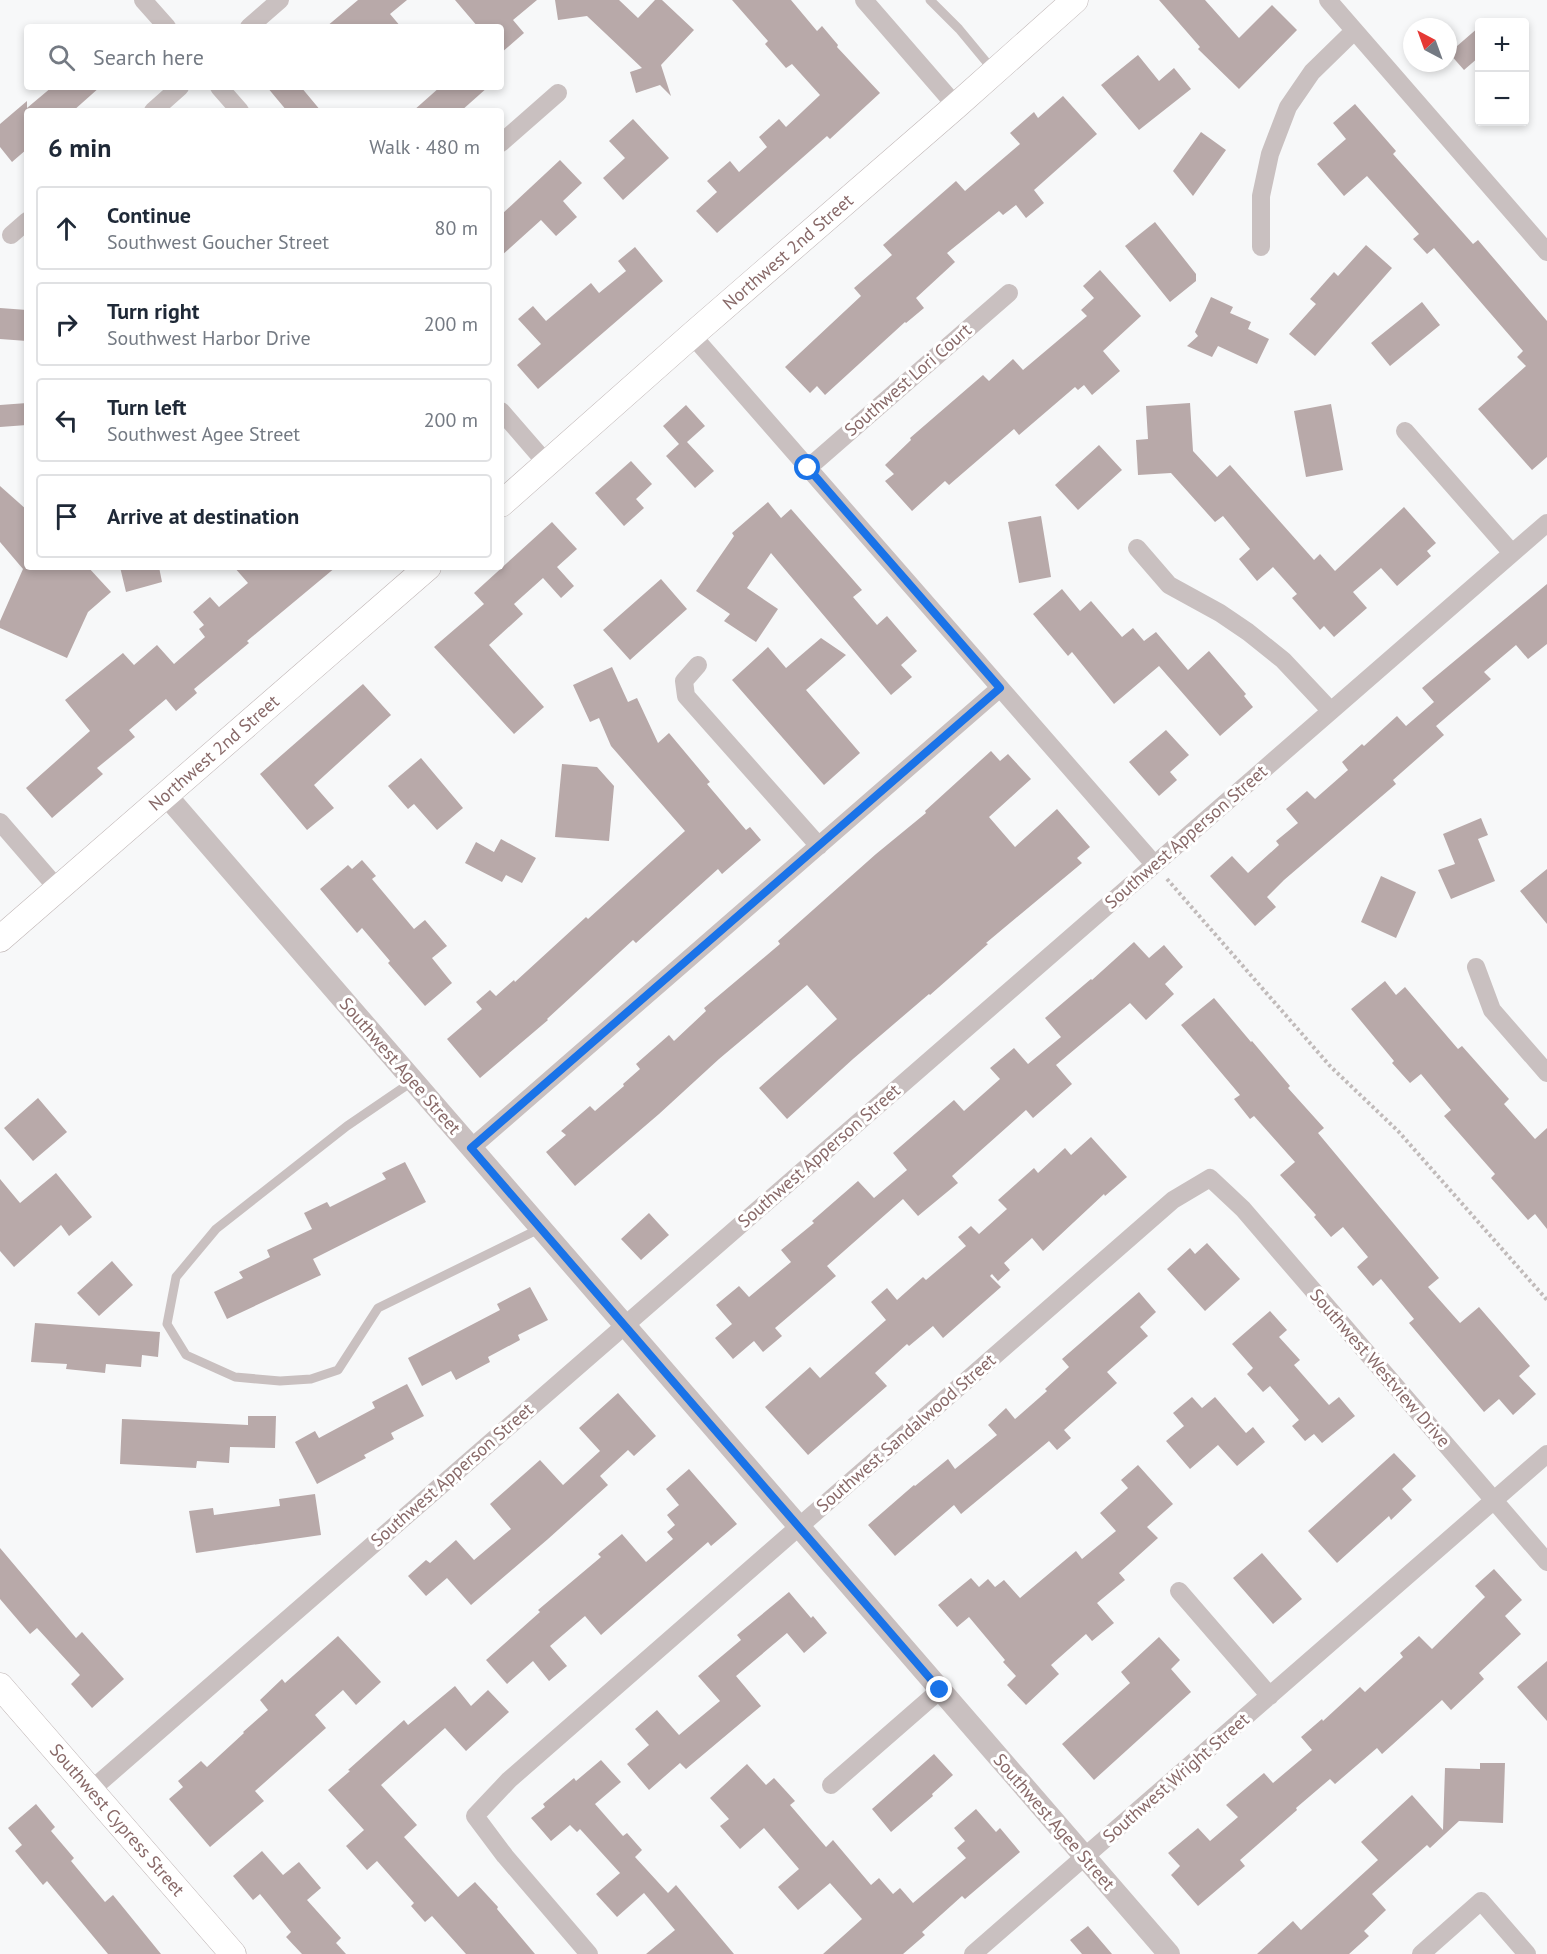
<!DOCTYPE html>
<html lang="en">
<head>
<meta charset="utf-8">
<style>
	:root { --surface:#fff; --page:#f2f2f3; --text:#1f2937; --muted:#747a83; --line:#e0e1e3 }
	body { margin:0; font-family:"PT Sans",sans-serif; background:var(--page); color:var(--text) }
	.controls { position:absolute; right:18px; top:18px; display:grid; overflow:hidden; border-radius:6px; box-shadow:0 3px 9px #0003 }
	.controls button { width:54px; height:54px; display:grid; place-items:center; padding:0; border:0; border-bottom:2px solid var(--line); background:var(--surface); color:var(--text); font:30px sans-serif }
	.compass { position:absolute; left:1403px; top:18px; width:54px; height:54px; border-radius:50%; background:var(--surface); box-shadow:0 3px 9px #0003; rotate:319deg }
	.stop { position:absolute; width:18px; height:18px; margin:-14px; border:4px solid #1a73e8; border-radius:50%; background:#fff }
	.stop.end { background:#1a73e8; border-color:#fff; box-shadow:0 2px 6px #0008 }
	.list { margin:0; padding:0; list-style:none }
	h2 { display:flex; justify-content:space-between; align-items:center; height:78px; margin:0; padding:0 24px; font-size:26px }
	h2 small { font-size:20px; font-weight:400; color:var(--muted) }
	.list li { display:grid; grid-template-columns:39px 1fr auto; gap:18px; align-items:center; box-sizing:border-box; height:84px; margin:0 12px 12px; padding:0 12px; border:2px solid var(--line); border-radius:6px }
	.list b { display:block; font-size:22px; white-space:nowrap }
	.list p { margin:0; font-size:20px; white-space:nowrap; color:var(--muted) }
	.list em { font-size:20px; font-style:normal; color:var(--muted) }
	.icon { flex:none; width:33px; height:33px; fill:none; stroke:currentColor; stroke-width:2; stroke-linecap:round; stroke-linejoin:round }
	.map { position:relative; flex:none; width:1547px; height:1954px; overflow:hidden }
	.search { position:absolute; background:var(--surface); box-shadow:0 3px 9px #0003; left:24px; top:24px; width:480px; height:66px; display:flex; align-items:center; gap:15px; box-sizing:border-box; padding:0 21px; border-radius:6px; color:var(--muted); font-size:22px }
	.panel { position:absolute; background:var(--surface); box-shadow:0 3px 9px #0003; left:24px; top:108px; width:480px; height:462px; border-radius:6px }
	.map>svg:first-child { display:block }
	.building { fill:#b8a9a9 }
	.lines { fill:none; stroke-linecap:round; stroke-linejoin:round }
	.secondary-casing { stroke:#bfb5b5; stroke-width:27 }
	.path { stroke:#c1bbba; stroke-width:4; stroke-dasharray:3 3; stroke-linecap:butt }
	.service { stroke:#c9c0c0; stroke-width:9 }
	.minor { stroke:#c9c0c0; stroke-width:18 }
	.tertiary { stroke:#c9c0c0; stroke-width:22 }
	.secondary { stroke:#fff; stroke-width:26 }
	.route { stroke:#1a73e8; stroke-width:8 }
	.labels { text-anchor:middle; stroke-width:6; stroke-linejoin:round; paint-order:stroke }
	.street-label { font-size:18px; fill:#886968; stroke:#fff }
</style>
</head>
<body>
<div class="map">
<svg width="1547" height="1954" viewBox="0 0 1547 1954">
	<rect width="100%" height="100%" fill="#f7f8f9"/>
	<path class="building" d="M358,0h49l-17,14 11,13h-75z
		M455,0h82l-24,20 11,13 -23,20v-26h-23z
		M555,0h64l19,18 17,-18h7l32,30 -33,35 10,31 -11,-11 -24,8 -6,-21 12,-4 -55,-52 -29,4z
		M732,0h59l26,31 5,-5 16,19 -1,2 43,46 -50,46 -3,-3 -110,97 -21,-22 21,-19 -10,-11 23,-20 9,11 28,-25 -8,-10 20,-18 7,8 34,-32 -28,-31 -6,4 -21,-24 3,-3z
		M1159,0h46l34,38 33,-33 25,25 -58,59 -41,-40 2,-2z
		M1479,27v30l-15,13 -15,-17z
		M1138,55l21,26 15,-13 17,21 -52,41 -38,-45z
		M52,87h48l-27,24h-46v38l-15,13 -12,-15v-23l27,-23v7z
		M267,87h34l20,24h-34z
		M440,87h48l-27,24h-48z
		M1063,96l34,38 -63,56 10,13 -18,15 -10,-13 -13,10 -4,-4 -52,42 8,9 -39,36 8,10 -18,15 -1,-1 -80,73 -8,-9 -7,7 -25,-26 76,-71 -7,-8 38,-33 -9,-10 73,-64 9,10 55,-47 -10,-11 24,-21 4,6z
		M1355,104l41,47 -3,3 80,90 5,-4 69,81v136l-15,13 -54,-61 48,-43 -9,-9 6,-6 -89,-103 -7,6 -14,-15 6,-5 -52,-58 -23,20 -27,-32 29,-25 -13,-16z
		M633,119l36,39 -46,42 -20,-22 22,-20 -16,-17z
		M1201,132l25,18 -33,46 -20,-25z
		M560,160l22,23 -19,18 14,16 -21,19 -15,-16 -40,36v-41z
		M1155,222l41,52v7l-26,21 -45,-56z
		M1366,245l26,23 -77,88 -26,-22 27,-30 -6,-5 24,-27 4,4z
		M635,247l28,34 -125,108 -21,-24 24,-21 -23,-25 15,-13 13,15 45,-38 8,10 27,-22 -8,-10z
		M1100,270l41,46 -38,35 17,20 -28,24 -8,-10 -6,5 -3,-3 -56,48 -5,-6 -65,56 -4,-4 -33,30 -27,-30 9,-7 -9,-9 26,-25 -1,-2 73,-63 6,6 24,-22 10,11 64,-54 -6,-6 13,-12 -11,-12z
		M1211,297l22,10 -3,6 21,9 -3,7 21,10 -12,25 -39,-18 -6,11 -25,-11 11,-10 -3,-4z
		M1422,302l18,23 -50,41 -19,-23z
		M0,308l27,2v31l-27,-2z
		M27,403v22l-27,2v-22z
		M1190,403l3,48 24,26 13,-12 84,95 6,-6 15,17 69,-64 32,36 -9,8 4,5 -34,30 -16,-18 -28,24 14,16 -33,29 -10,-11 -4,4 -28,-32 5,-4 -24,-27 -16,14 -18,-22 11,-10 -27,-33 -8,6 -44,-49 -33,2 -2,-35 12,-1 -2,-33z
		M1331,404l12,66 -37,7 -12,-66z
		M686,405l19,21 -18,16 27,29 -19,17 -29,-32 13,-12 -16,-18z
		M1099,445l23,25 -44,40 -23,-25z
		M631,461l21,23 -16,15 8,9 -20,18 -29,-33z
		M0,486l27,24v57h61l23,25 -23,20 -21,46 -67,-30v-7l23,-52 -23,-27z
		M768,502l13,16 10,-9 71,81 -9,7 24,28 10,-9 30,35 -16,14 11,12 -21,18 -120,-142 -24,35 31,21 -22,33 -32,-21 6,-7 -34,-23 38,-55 -2,-3z
		M1041,516l10,61 -32,6 -11,-61z
		M552,522l25,27 -20,18 17,19 -13,12 -18,-20 -29,26 9,10 -34,31 55,62 -30,27 -80,-87 50,-43 -10,-11z
		M120,567h39l3,15 -36,10z
		M234,567h102l-89,74 2,2 -55,46 3,4 -21,18 -10,-12 -37,31 6,7 -38,31 6,6 -51,44 -26,-30 64,-57 -25,-31 58,-47 11,12 23,-20 17,19 31,-27 -6,-8 5,-4 -11,-13 17,-15 9,10 29,-24z
		M661,579l26,30 -57,51 -27,-30z
		M1547,584v60l-19,15 -12,-14 -32,27 7,7 -55,47 8,9 -51,45 3,4 -112,96 -17,17 9,10 -21,19 -45,-50 22,-20 16,17 31,-28 -3,-4 22,-18 -12,-14 21,-18 8,8 33,-29 -6,-8 20,-18 2,2 33,-30 9,10 28,-24 -12,-14z
		M1062,589l18,22 11,-10 31,36 11,-9 11,13 12,-9 32,38 21,-19 37,43 -2,2 9,11 -33,29 -61,-70 -45,38 -42,-52 -4,4 -35,-42z
		M821,638l25,17 -40,35 54,63 -36,32 -92,-105 36,-33 18,21z
		M612,667l16,35 9,-4 21,45 11,-10 41,49 -3,2 39,46 4,-3 11,13 -39,34 -4,-5 -82,74 -3,-3 -86,79 1,1 -68,58 -33,-39 35,-30 -6,-7 14,-12 6,6 18,-16 1,2 71,-65 2,2 97,-88 -74,-85 -12,-28 -9,4 -17,-37z
		M363,684l28,31 -77,70 20,23 -27,22 -47,-56z
		M1166,730l23,25 -19,17 7,8 -18,16 -30,-34z
		M991,751l9,10 8,-7 23,25 -42,38 26,30 42,-38 33,38 -13,11 5,5 -96,80 2,1 -58,51 -1,-1 -76,65 -66,60 -28,-31 78,-69 -30,-34 -88,74 -60,55 -84,72 -29,-34 20,-17 -5,-4 29,-25 5,5 29,-25 -1,-2 17,-15 -4,-5 33,-29 5,6 32,-30 -2,-3 76,-64 -2,-3 98,-87 50,-41 -1,-2z
		M421,758l42,50 -26,22 -23,-26 -6,5 -20,-23z
		M562,764l35,3 17,19 -5,55 -54,-4z
		M1481,818l7,17 -10,4 17,42 -44,18 -13,-29 17,-6 -12,-30z
		M501,839l35,19 -14,25 -16,-8 -4,7 -37,-19 11,-21 18,10z
		M362,860l14,16 -4,3 42,50 11,-9 22,26 -15,12 20,25 -27,23 -37,-43 2,-2 -28,-33 -5,5 -37,-44 28,-24 4,4z
		M1547,869v55l-27,-33z
		M1381,876l35,16 -20,46 -35,-16z
		M1134,942l15,16 15,-13 19,22 -18,17 9,10 -28,26 -16,-17 -74,62 16,19 -39,34 -7,-8 -74,66 6,7 -40,33 -15,-17 -76,67 9,10 -61,52 7,8 -19,16 -9,-11 -21,18 -18,-21 17,-14 -16,-19 23,-19 10,11 42,-35 -10,-12 33,-27 -2,-2 46,-40 16,17 33,-28 -14,-17 61,-53 10,11 36,-32 -10,-11 24,-20 14,16 33,-27 -16,-19 46,-39 1,1z
		M1385,981l11,14 9,-8 53,62 4,-3 47,53 -5,5 31,35 12,-11v101l-12,-15 -7,6 -37,-42 4,-4 -51,-58 7,-6 -30,-36 -11,9 -18,-20 2,-2 -43,-52z
		M1214,998l37,44 1,-1 38,45 -2,2 36,40 -6,5 121,145 -11,9 32,36 19,-16 51,59 -11,10 17,18 -23,21 -14,-16 -15,13 -75,-89 5,-4 -33,-40 -8,7 -16,-19 11,-10 -25,-30 -12,10 -17,-20 2,-2 -36,-40 15,-13 -41,-46 -4,3 -16,-20 6,-4 -59,-70z
		M38,1098l29,34 -34,29 -29,-33z
		M1091,1137l36,40 -22,19 -1,-2 -61,57 -11,-13 -28,25 6,7 -12,11 -6,-7 -2,2 11,11 -58,51 -10,-12 -24,20 -2,-2 -32,29 12,13 -79,69 -43,-48 45,-40 10,11 66,-58 -15,-18 16,-14 10,12 26,-23 3,3 40,-34 -8,-9 13,-11 8,8 28,-25 -9,-9 36,-32 4,5 27,-25 6,7z
		M405,1162l21,40 -113,57 8,16 -94,44 -13,-27 29,-14 -4,-6 31,-15 -3,-7 45,-21 -8,-16 23,-11 3,5 56,-28 -4,-6z
		M56,1173l36,44 -23,19 -8,-11 -47,42 -14,-16v-72l20,24z
		M649,1213l20,22 -28,25 -20,-21z
		M1207,1243l33,36 -35,32 -38,-42 23,-21 5,6z
		M112,1261l21,24 -34,31 -22,-23z
		M530,1287l18,33 -30,15 2,5 -32,17 2,5 -34,18 -5,-9 -29,15 -14,-28 92,-48 -3,-6z
		M1139,1292l17,20 -16,15 8,9 -41,36 10,11 -53,47 7,8 -14,12 -8,-9 -88,73 -7,-9 -59,51 -27,-31 46,-40 1,1 33,-27 7,10 42,-34 -9,-10 18,-17 9,11 32,-28 -2,-2 24,-22 -7,-8z
		M1270,1311l17,19 -8,7 21,23 -6,5 35,40 10,-8 16,19 -33,27 -8,-9 -9,7 -13,-15 7,-6 -29,-34 -7,6 -16,-18 6,-6 -21,-24z
		M35,1323l125,9 -2,25 -16,-2 -1,12 -35,-3 -1,9 -39,-4 1,-5 -36,-2z
		M407,1384l17,32 -33,17 3,6 -30,16 2,3 -49,26 -22,-42 20,-11 4,7 56,-30 -3,-6z
		M618,1393l38,43 -22,20 -6,-6 -28,26 8,9 -60,54 -77,66 -24,-27 -21,18 -18,-20 18,-16 4,3 26,-23 18,20 37,-31 -21,-25 50,-44 23,25 37,-34 -21,-23z
		M1192,1397l10,11 13,-11 31,36 7,-6 12,15 -28,24 -19,-21 -28,24 -24,-28 18,-15 -11,-13z
		M248,1416h28l-1,32 -45,-1 -1,16 -32,-2 -1,7 -76,-4 2,-45 126,6z
		M1394,1453l22,23 -14,13 10,11 -21,20 -2,-4 -52,47 -29,-32z
		M1138,1465l35,39 -26,23 11,11 -39,35 6,7 -28,23 17,20 -22,18 -6,-7 -35,31 8,9 -33,31 -19,-20 9,-9 -13,-14 2,-2 -36,-43 -12,10 -19,-22 33,-27 8,9 9,-8 7,8 9,-7 16,18 56,-47 6,8 34,-28 -16,-18 28,-25 -7,-8z
		M689,1469l48,55 -26,22 -3,-4 -107,93 -16,-19 -35,30 17,20 -18,15 -16,-20 -26,23 -21,-24 54,-48 -2,-2 63,-53 -3,-3 24,-20 24,28 27,-23 -6,-7 8,-7 -8,-10 12,-10 -13,-16z
		M315,1494l6,41 -125,18 -7,-42 24,-3 1,7 66,-9 -1,-7z
		M0,1548l76,90 6,-6 42,47 -32,29 -21,-24 9,-9 -43,-47 -7,6 -30,-35z
		M1262,1553l40,46 -29,25 -40,-46z
		M1494,1569l28,31 -17,16 16,18 -42,39 5,6 -33,31 -9,-10 -60,54 -5,-6 -42,36 -5,-5 -34,29 1,2 -57,50 5,6 -47,40 -27,-31 9,-9 -12,-13 30,-25 12,13 28,-24 -12,-12 38,-32 9,10 39,-33 -11,-13 21,-18 1,2 37,-34 5,5 38,-35 -3,-4 19,-17 13,13 53,-52 -10,-11z
		M789,1592l22,26 2,-2 14,17 -23,20 -17,-20 -51,43 25,30 -75,63 -6,-6 -31,27 -22,-26 22,-19 -14,-16 22,-19 22,25 41,-34 -22,-25 43,-36 -4,-5z
		M338,1636l43,46 -25,23 -13,-15 -28,25 11,13 -71,63 9,10 -54,46 -41,-48 14,-12 -5,-6 23,-20 6,6 37,-34 -1,-1 25,-22 -8,-10 22,-21 3,4z
		M1159,1637l21,23 -9,9 20,23 -97,88 -32,-36 68,-61 -9,-11z
		M1547,1661v60l-30,-34z
		M455,1686l16,20 17,-16 21,22 -43,39 -21,-23 -64,57 36,40 -13,12 38,42 16,18 17,-15 23,25 -1,2 38,45h-69l-34,-38 -7,6 -14,-16 3,-3 -37,-42 -10,9 -21,-24 18,-16 -36,-40 22,-19 -2,-1 56,-50 4,5z
		M934,1754l19,21 -21,19 1,2 -42,36 -19,-23z
		M601,1760l20,22 -26,22 28,32 4,-3 15,17 -7,7 33,36 8,-8 58,69h-88l29,-24 -31,-37 -27,24 -21,-23 24,-21 -40,-44 -3,3 -7,-7 -19,16 -20,-23 14,-11 -2,-3 31,-26 2,3z
		M1480,1763h25l-2,60 -44,-2 -29,27 -3,-3 -55,49 14,16 -22,21 5,5 -20,18h-92l36,-33 8,9 77,-70 -17,-18 51,-47 31,35 2,-62 35,1z
		M747,1764l19,21 8,-7 21,23 -5,4 36,42 7,-7 38,45 8,-7 14,16 7,-6 13,15 53,-45 -9,-10 8,-7 -11,-13 22,-19 20,23 4,-4 20,24 -55,47 -3,-3 -40,36 3,3 -22,19h-80l39,-35 -32,-36 -32,27 -20,-23 21,-18 -35,-41 -24,21 -20,-23 9,-7 -19,-21z
		M36,1804l19,23 -4,4 23,27 -3,3 34,41 8,-7 48,59h-53l-61,-73 -4,4 -28,-34 7,-6 -14,-17z
		M262,1851l21,24 16,-13 22,26 -14,12 34,38 -5,5 10,11h-44l-16,-17 5,-5 -31,-38 -7,6 -20,-24z
		M1088,1926l24,28h-30l-12,-14z"/>
	<g class="lines">
		<defs>
			<path id="secondary" d="M501,504l191,-169 264,-229 119,-106
				M0,939l428,-372
				M0,1686l233,268"/>
		</defs>
		<use href="#secondary" class="secondary-casing"/>
		<path class="path" d="M1167,879l163,187 68,65 149,169"/>
		<path class="service" d="M930,0l29,29 34,41
			M413,1081l-66,45 -131,103 -40,48 -9,47 19,31 49,22 45,4 31,-2 27,-9 40,-62 163,-80"/>
		<path class="minor" d="M143,0l24,27
			M864,0l92,106
			M1328,0l219,252
			M249,27l31,-27
			M219,87l21,24
			M153,111l27,-24
			M501,143l57,-50
			M11,235l16,-14
			M1261,247v-51l9,-42 18,-47 24,-35 42,-41
			M692,335l462,529
			M501,411l46,53
			M1405,431l107,122
			M808,468l201,-175
			M1137,548l32,37 51,28 28,19 35,28 48,51
			M698,665l-14,16 2,15 133,150
			M0,822l58,67
			M1476,967l16,43 55,63
			M471,1148l529,-460
			M1179,1591l91,105
			M831,1785l109,-95
			M91,1790l1456,-1267
			M589,1954l-84,-98 -30,-40 34,-36 664,-580 37,-22 33,31 304,353
			M973,1954l574,-500
			M1421,1954l60,-53 46,53"/>
		<path class="tertiary" d="M166,795l1003,1159"/>
		<use href="#secondary" class="secondary"/>
	</g>
	<g class="lines">
		<path class="route" d="M808,468l192,220 -529,460 469,542"/>
	</g>
	<g class="labels">
		<g class="street-label">
			<text transform="translate(788 252) rotate(-41)" y="6">Northwest 2nd Street</text>
			<text transform="translate(908 380) rotate(-41)" y="6">Southwest Lori Court</text>
			<text transform="translate(214 753) rotate(-41)" y="6">Northwest 2nd Street</text>
			<text transform="translate(1186 837) rotate(-41)" y="6">Southwest Apperson Street</text>
			<text transform="translate(400 1066) rotate(49)" y="6">Southwest Agee Street</text>
			<text transform="translate(819 1156) rotate(-41)" y="6">Southwest Apperson Street</text>
			<text transform="translate(1380 1368) rotate(49)" y="6">Southwest Westview Drive</text>
			<text transform="translate(906 1433) rotate(-41)" y="6">Southwest Sandalwood Street</text>
			<text transform="translate(452 1475) rotate(-41)" y="6">Southwest Apperson Street</text>
			<text transform="translate(1176 1778) rotate(-41)" y="6">Southwest Wright Street</text>
			<text transform="translate(117 1820) rotate(49)" y="6">Southwest Cypress Street</text>
			<text transform="translate(1054 1822) rotate(49)" y="6">Southwest Agee Street</text>
		</g>
	</g>
</svg>
<div class="controls">
<button>+</button>
<button>−</button>
</div>
<svg class="compass" viewBox="-18 -18 36 36"><path d="M0-13l5 13h-10z" fill="#e53935"/><path d="M0 13l5-13h-10z" fill="#747a83"/></svg>
<div class="stop" style="left:808px;top:468px"></div>
<div class="stop end" style="left:940px;top:1690px"></div>
<div class="search"><svg class="icon" aria-label="search" viewBox="0 0 24 24"><circle cx="10" cy="10" r="6"/><path d="M15 15l6 6"/></svg>Search here</div>
<section class="panel">
<h2>6 min<small>Walk · 480 m</small></h2>
<ul class="list">
<li><svg class="icon" aria-label="ahead" viewBox="0 0 24 24"><path d="M12 20V5M6 11l6-6 6 6"/></svg><div><b>Continue</b><p>Southwest Goucher Street</p></div><em>80 m</em></li>
<li><svg class="icon" aria-label="right" viewBox="0 0 24 24"><path d="M7 20v-9h11M14 6l5 5-5 5"/></svg><div><b>Turn right</b><p>Southwest Harbor Drive</p></div><em>200 m</em></li>
<li><svg class="icon" aria-label="left" viewBox="0 0 24 24"><path d="M17 20v-9H6M10 6l-5 5 5 5"/></svg><div><b>Turn left</b><p>Southwest Agee Street</p></div><em>200 m</em></li>
<li><svg class="icon" aria-label="arrive" viewBox="0 0 24 24"><path d="M6 21V4h12l-3 4 3 4H6"/></svg><div><b>Arrive at destination</b></div></li>
</ul>
</section>
</div>
</body>
</html>
